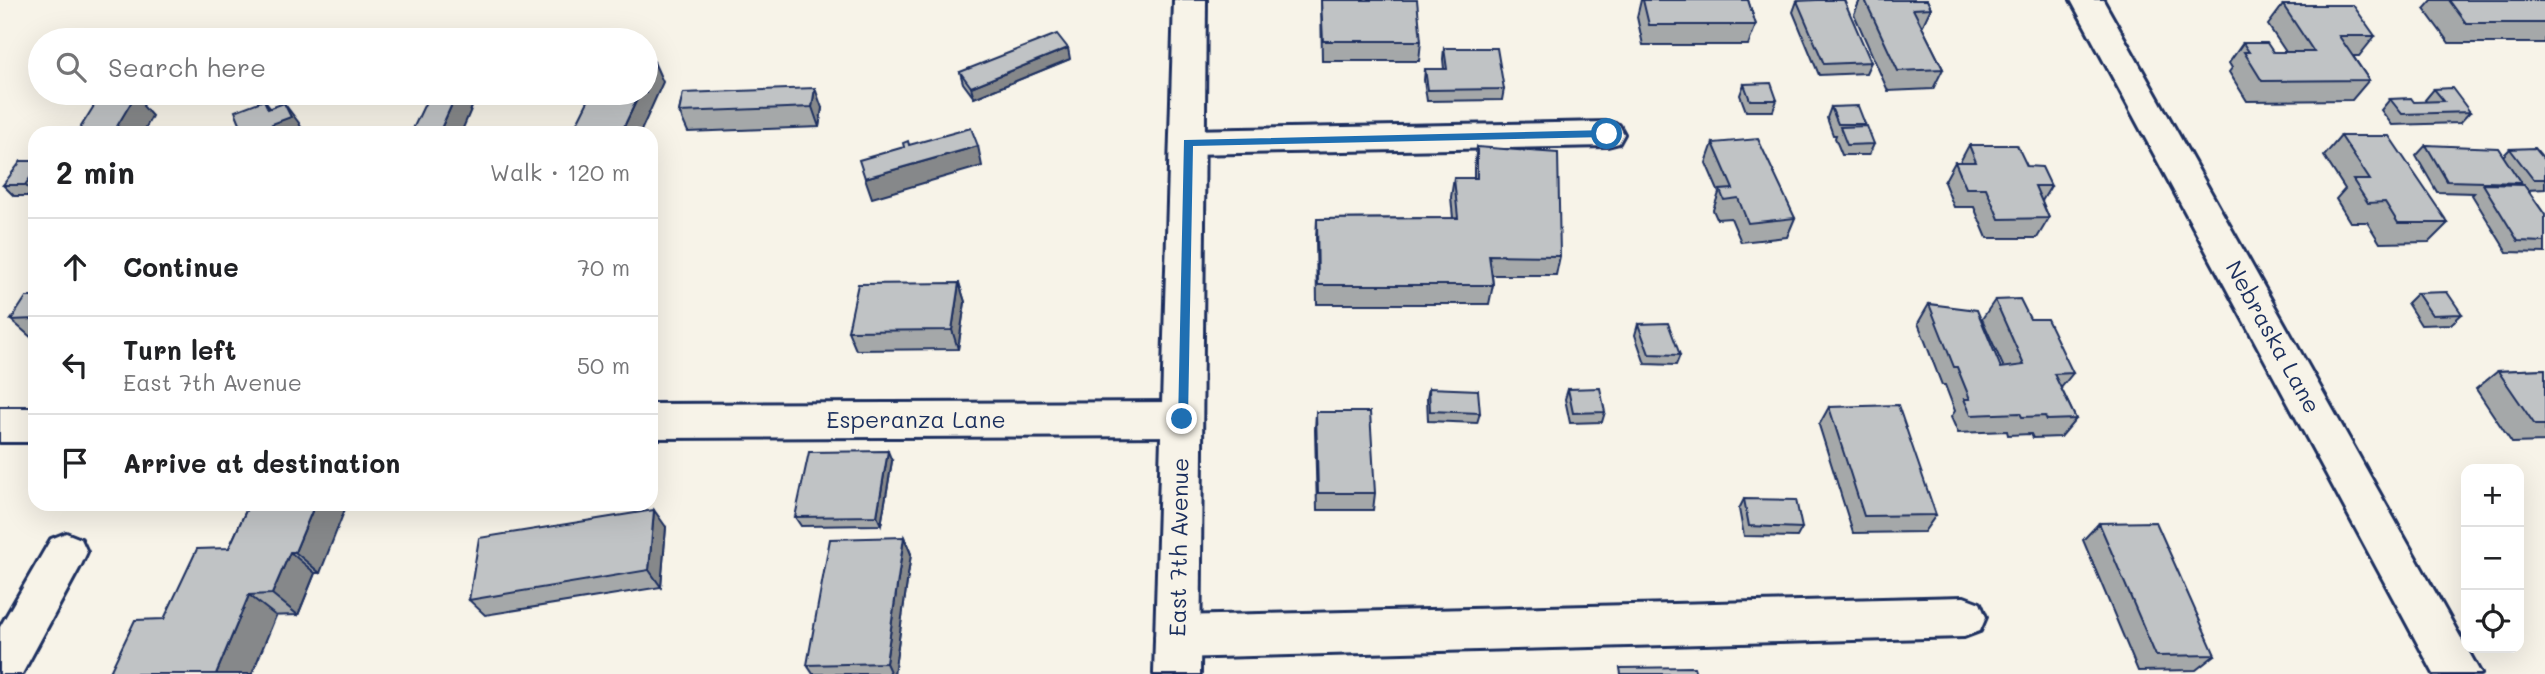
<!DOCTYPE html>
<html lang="en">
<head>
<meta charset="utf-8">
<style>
	:root { --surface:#fff; --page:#f6f6f6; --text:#202124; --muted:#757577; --line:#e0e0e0 }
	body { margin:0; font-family:Mali,sans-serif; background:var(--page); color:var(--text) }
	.controls { position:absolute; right:21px; bottom:21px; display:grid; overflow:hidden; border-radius:14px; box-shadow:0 7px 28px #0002 }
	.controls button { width:63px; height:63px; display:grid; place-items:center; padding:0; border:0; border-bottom:2px solid var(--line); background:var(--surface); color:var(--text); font:35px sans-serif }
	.stop { position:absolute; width:21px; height:21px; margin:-16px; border:5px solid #1f6fb2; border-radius:50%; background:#fff }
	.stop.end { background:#1f6fb2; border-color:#fff; box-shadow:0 2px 7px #0008 }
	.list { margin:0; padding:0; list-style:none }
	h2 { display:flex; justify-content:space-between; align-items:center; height:91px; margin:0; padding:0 28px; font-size:30px }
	h2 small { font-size:23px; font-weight:400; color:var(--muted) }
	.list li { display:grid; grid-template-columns:46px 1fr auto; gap:21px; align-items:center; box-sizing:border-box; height:98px; padding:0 28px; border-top:2px solid var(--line) }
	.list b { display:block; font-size:26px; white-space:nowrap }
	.list p { margin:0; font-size:23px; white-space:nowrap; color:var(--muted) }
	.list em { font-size:23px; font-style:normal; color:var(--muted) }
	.icon { flex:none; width:38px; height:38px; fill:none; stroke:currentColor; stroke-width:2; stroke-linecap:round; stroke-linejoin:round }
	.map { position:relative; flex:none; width:2545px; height:674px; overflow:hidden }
	.search { position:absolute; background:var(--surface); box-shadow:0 7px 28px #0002; left:28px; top:28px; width:630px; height:77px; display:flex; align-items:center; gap:18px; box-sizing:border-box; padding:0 24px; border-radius:38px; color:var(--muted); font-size:26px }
	.panel { position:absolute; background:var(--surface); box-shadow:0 7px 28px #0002; left:28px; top:126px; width:630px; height:385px; border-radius:21px }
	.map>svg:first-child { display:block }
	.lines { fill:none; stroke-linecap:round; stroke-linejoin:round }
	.minor-casing { stroke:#1b2f5e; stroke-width:6 }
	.secondary-casing { stroke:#1b2f5e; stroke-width:6 }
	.minor { fill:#f7f3e8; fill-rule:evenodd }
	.secondary { fill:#f7f3e8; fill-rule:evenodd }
	.wall { fill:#a5a8a9; stroke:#1b2f5e; stroke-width:2 }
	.shaded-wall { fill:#86888a; stroke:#1b2f5e; stroke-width:2 }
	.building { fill:#c0c3c5; stroke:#1b2f5e; stroke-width:2 }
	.route { fill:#1f6fb2 }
	.labels { text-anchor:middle; stroke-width:5; stroke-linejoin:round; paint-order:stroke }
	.street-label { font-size:23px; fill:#1b2f5e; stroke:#f7f3e8 }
</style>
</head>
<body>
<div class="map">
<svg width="2545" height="674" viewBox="0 0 2545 674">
	<rect width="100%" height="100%" fill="#f7f3e8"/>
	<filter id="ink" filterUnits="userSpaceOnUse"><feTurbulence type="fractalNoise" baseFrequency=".0143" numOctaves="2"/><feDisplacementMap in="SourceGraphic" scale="14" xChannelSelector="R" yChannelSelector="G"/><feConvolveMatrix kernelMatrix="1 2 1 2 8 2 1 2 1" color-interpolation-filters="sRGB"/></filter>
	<g filter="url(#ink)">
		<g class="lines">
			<defs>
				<path id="minor" d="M2071,0h32l378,674h-47z
					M1607,122l12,3 5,9 -5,9 -12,3 -419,8 -12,-3 -5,-9 5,-9 12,-3z
					M1182,402l14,5 6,12 -6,12 -14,5 -531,2v-34z
					M0,408h35v34h-35z
					M66,533l15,6 6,13 -6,13 -59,109h-22v-47l51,-88z
					M1964,597l16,6 6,14 -6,14 -16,6 -787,21 -16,-6 -6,-15 6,-15 16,-6z"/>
				<path id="secondary" d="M1174,0h32l-6,674h-46z"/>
			</defs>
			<use href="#minor" class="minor-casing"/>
			<use href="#secondary" class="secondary-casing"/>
			<use href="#minor" class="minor"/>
			<use href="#secondary" class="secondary"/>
		</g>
		<path class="wall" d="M1321,0l100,41 -2,20h-97z
			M1641,0h107l8,25 -8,20h-105l-6,-28z
			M1860,0h67l4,8 -9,19 21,42 -10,20 -45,2 -34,-77z
			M2432,0h113v43h-96l-25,-34z
			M1797,1l74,61 -5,11 -47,2 -26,-63z
			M2283,5l92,31 -16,20h-6l16,24 -17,20 -105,1 -18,-29 3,-4 -3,-5 14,-20 30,9h13l-18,-27z
			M1444,48l60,41 -2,11 -75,1 -3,-21 1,-11h19l-1,-10z
			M1070,59l-96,39 -11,-15 -3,-11z
			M1744,84l33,16 -4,11h-27l-6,-16z
			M2434,89l36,23 -10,11 -68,2 -11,-15 9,-11 24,3h12l-1,-2z
			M683,93l139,15 -3,19 -131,5 -9,-20z
			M1831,107l34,17 -2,2 11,18 -5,11h-27l-7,-17 1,-3h-3l-6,-17z
			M2341,136l107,87 -19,19 -49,1 -13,-21h-17l-14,-23 9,-10 -21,-33z
			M1713,143l82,75 -8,19 -46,5 -10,-24 -14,1 -4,-9 6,-17 -13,-30z
			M1969,145l82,41 -9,15 7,17 -12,20h-50l-13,-31h-20l-10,-25 11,-20h5z
			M2426,145l77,11 7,-7 35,11v29l-17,1 17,25v38l-38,-1 -35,-57 2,-2 -37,-1 -21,-36z
			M1477,147l83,109 -4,19h-64l1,10 -4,19h-172l-1,-66 1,-19 136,-1 -2,-21 3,-19h20v-11z
			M35,161v35h-21l-11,-11z
			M959,283l6,19 -7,47 -102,1 -8,-19z
			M2417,293l45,21 -11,10 -30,1 -14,-22z
			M35,297v42h-2l-22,-19z
			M1995,300l35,19 43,54 -12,15 15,31 -15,18 -28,1 -2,-4 -23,1 -1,-4 -49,2 -7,-16 4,-6 -10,-26h-3l-24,-62 11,-19 72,64h3l-22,-49z
			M1638,324l42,31 -4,10 -31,-1 -10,-29z
			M2545,369v73l-33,1 -36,-54 22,-18z
			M1429,388l51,25 -3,10 -49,-2 -1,-23z
			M1568,389l37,23 -3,10 -32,1 -5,-24z
			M1829,407l107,108 -12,17 -71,1 -34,-108z
			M1316,412l59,81 -2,17h-56l-2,-80z
			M892,461l-11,64 -80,1 -6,-9z
			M1744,499l58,29 -5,9 -53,-1 -5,-27z
			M249,504l71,69h-5l-17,42 -134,4 65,-71z
			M2099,523l116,132 -19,15 -58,1 -55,-131z
			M666,527l-5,60 -176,28 -16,-15z
			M904,537l7,17 -17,120h-81l-6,-9z"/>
		<path class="shaded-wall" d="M1068,48l2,11 -96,39 -3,-11z
			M654,62l9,20 -23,51h-19l19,-40h6v-13z
			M815,88l7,20 -3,19 -7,-20z
			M121,93h18l7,8 -3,5 9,10 -9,17h-30l6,-36z
			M457,93h21l-17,40h-22z
			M264,100l16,21 4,-18 15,20 5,10h-28z
			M978,146l4,20 -110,32 -7,-20z
			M35,171v24l-10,-10z
			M959,283l6,19 -7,47 -6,-19z
			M888,451l4,10 -11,64 -4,-9z
			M315,504h32l-27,69 -25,-21z
			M654,510l12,17 -5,60 -12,-17z
			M904,537l7,17 -17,120h-3l-5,-11z
			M290,552l25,21 -17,42 -26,-21z
			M249,595l27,21 -24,58h-36z"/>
		<path class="building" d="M1321,0h96l4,41h-98z
			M1643,0h105l8,25h-107z
			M1817,0h27l27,62 -47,2 -27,-63z
			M1865,0h62l4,8 -18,1 30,60 -45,2z
			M2449,0h96v23h-79z
			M2283,5h70l22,31h-36l30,44 -107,1 -18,-29h5l-6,-9h24l6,9h41z
			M1057,34l11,14 -97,39 -11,-15z
			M1444,48h53l7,41 -76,1 -3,-21h22z
			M646,62h8l-8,18z
			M1771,83l6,17h-27l-6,-16z
			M815,88l-3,19 -133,5 4,-19z
			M2452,88l18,24 -68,2 -12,-15 21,-1 3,4 30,-1 -10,-12z
			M102,93h19l-2,4 16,-1 -22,37h-36z
			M430,93h27l-18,40h-28z
			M592,93h48l-19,40h-49z
			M264,100l4,9 16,-6 7,14 -19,7 4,9h-32l-9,-22z
			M1858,106l7,18h-27l-7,-17z
			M1867,126l7,18 -27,1 -7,-18z
			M971,128l7,18 -113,32 -6,-18 45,-13 -1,-4 5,-2 1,4z
			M2341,136h48l59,87h-50l-13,-21 -17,1 -15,-23h17z
			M1758,139l37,79 -47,5 -10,-25 -14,2 -4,-10 13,-1 -20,-46z
			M1969,145h48l10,21 15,1 9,19h-16l14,32 -50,1 -13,-31h-20l-11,-26h21z
			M2426,145l72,3 23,35 -74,-2z
			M1477,147l81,6 2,103 -71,-1 4,30h-175l-1,-66 141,-1 -4,-40h23z
			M2535,148l10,12v19h-12l-23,-30z
			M21,161h14v10l-10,14h-22z
			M2483,184l41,1 21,30v27l-27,-1z
			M959,283l-7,47 -104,1 10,-47z
			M2447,292l15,22 -30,1 -15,-22z
			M26,297h9v22l-24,1z
			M2020,299l10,20h17l26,54 -19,1 22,45 -29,1 -2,-4 -23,1 -2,-4 -49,2 -7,-16h6l-13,-32h-3l-25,-63 48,6 24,58 23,-3 -29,-65z
			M1668,323l12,32 -31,-1 -11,-30z
			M2545,369v56h-10l-37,-54z
			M1429,388l49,2 2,23 -50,-2z
			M1600,388l5,24 -32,1 -5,-24z
			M1898,405l38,110 -72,1 -35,-109z
			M1316,412h54l5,81h-57z
			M888,451l-11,65 -82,1 14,-65z
			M1744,499l52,1 6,28 -53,-2z
			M249,504h66l-20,48h-5l-18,42 -23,1 -33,79h-107l26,-54 29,-1 33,-70 32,-1z
			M654,510l-5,60 -180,30 10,-62z
			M2156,522l59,133 -59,1 -57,-133z
			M904,537l-18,126 -79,2 23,-126z
			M1694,667l2,7h-75l-1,-6z"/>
	</g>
	<path class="route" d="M1607,130l5,4 -5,3 -414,9 -5,273 -2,4h-8l6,-283z"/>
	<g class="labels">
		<g class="street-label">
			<text transform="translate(2273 337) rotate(61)" y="8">Nebraska Lane</text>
			<text x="916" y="428">Esperanza Lane</text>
			<text transform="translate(1179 547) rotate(-89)" y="8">East 7th Avenue</text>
		</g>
	</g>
</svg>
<div class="controls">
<button>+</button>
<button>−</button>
<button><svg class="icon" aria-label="locate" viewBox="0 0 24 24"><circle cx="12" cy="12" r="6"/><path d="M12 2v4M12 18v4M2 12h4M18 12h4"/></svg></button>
</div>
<div class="stop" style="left:1607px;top:134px"></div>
<div class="stop end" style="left:1182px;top:419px"></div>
<div class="search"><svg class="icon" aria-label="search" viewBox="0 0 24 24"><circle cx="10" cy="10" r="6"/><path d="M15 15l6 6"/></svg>Search here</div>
<section class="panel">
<h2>2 min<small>Walk · 120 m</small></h2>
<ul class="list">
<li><svg class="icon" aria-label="ahead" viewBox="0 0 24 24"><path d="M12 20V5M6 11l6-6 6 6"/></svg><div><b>Continue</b></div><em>70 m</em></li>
<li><svg class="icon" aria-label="left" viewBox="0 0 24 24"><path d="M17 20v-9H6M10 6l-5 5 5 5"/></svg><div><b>Turn left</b><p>East 7th Avenue</p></div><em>50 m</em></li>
<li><svg class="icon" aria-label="arrive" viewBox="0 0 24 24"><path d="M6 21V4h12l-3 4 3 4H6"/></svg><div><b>Arrive at destination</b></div></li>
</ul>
</section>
</div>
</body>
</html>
